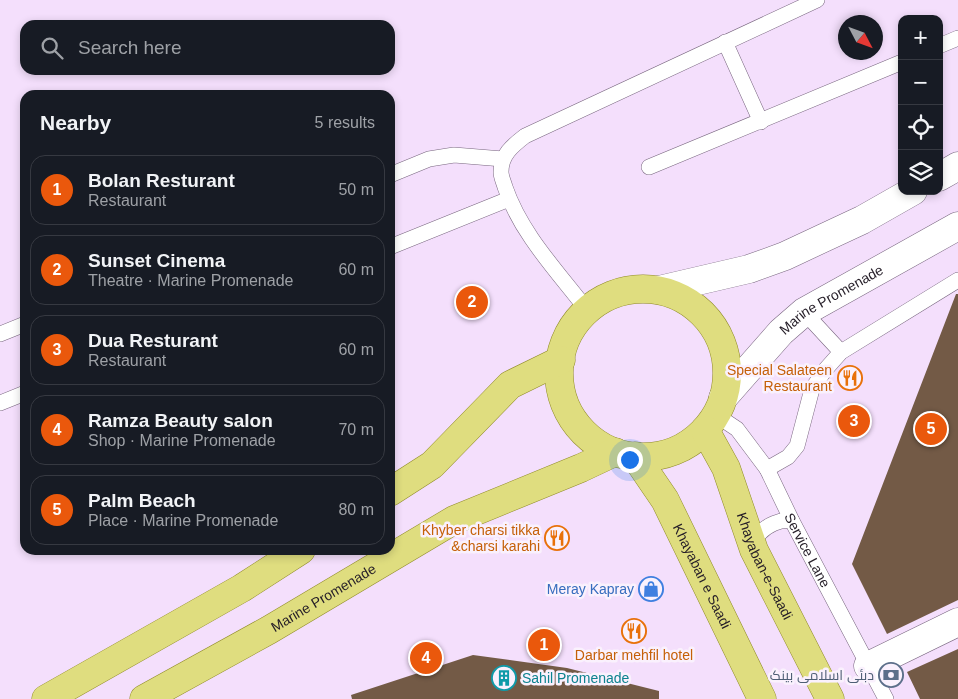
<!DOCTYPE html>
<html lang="en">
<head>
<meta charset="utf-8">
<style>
	:root { --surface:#171b24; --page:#20242c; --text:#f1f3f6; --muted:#9ea1a6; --line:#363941; --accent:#ea580c }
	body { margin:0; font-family:Helvetica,Cairo,sans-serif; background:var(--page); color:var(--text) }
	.controls { position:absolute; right:15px; top:15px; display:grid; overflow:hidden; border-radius:10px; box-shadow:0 2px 8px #0003 }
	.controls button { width:45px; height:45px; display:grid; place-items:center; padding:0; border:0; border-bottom:1px solid var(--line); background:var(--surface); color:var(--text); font:25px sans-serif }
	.compass { position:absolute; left:838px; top:15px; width:45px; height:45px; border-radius:50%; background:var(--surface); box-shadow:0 2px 8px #0003; rotate:131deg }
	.you { position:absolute; left:629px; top:459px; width:18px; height:18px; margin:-12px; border:4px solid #fff; border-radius:50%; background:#1a73e8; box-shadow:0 0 0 8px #1a73e833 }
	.badge { display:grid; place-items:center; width:32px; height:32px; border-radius:50%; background:var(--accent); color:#fff; font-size:16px; font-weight:700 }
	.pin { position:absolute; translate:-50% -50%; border:2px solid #fff; box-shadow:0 1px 5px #0006 }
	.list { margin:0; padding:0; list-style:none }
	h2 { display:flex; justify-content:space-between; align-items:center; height:65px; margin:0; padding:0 20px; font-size:21px }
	h2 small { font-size:16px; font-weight:400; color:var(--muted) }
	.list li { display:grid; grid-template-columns:32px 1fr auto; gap:15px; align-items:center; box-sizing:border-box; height:70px; margin:0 10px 10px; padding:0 10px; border:1px solid var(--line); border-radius:15px }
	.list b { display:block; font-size:19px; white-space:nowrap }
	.list p { margin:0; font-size:16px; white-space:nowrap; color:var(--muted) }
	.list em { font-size:16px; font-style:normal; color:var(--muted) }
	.icon { flex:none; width:28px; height:28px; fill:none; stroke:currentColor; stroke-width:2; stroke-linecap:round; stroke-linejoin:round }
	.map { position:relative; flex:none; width:958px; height:699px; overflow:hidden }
	.search { position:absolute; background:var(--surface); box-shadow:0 2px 8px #0003; left:20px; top:20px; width:375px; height:55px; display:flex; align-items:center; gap:12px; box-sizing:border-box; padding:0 18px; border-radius:15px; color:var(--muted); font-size:19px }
	.panel { position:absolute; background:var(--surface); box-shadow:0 2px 8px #0003; left:20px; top:90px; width:375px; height:465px; border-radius:15px }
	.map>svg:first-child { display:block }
	.building { fill:#735a46 }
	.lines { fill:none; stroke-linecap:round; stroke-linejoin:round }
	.lane-casing { stroke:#78667f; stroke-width:16 }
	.street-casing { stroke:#78667f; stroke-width:29 }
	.secondary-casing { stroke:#78667f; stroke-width:29 }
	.primary-casing { stroke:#908b29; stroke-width:29 }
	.lane { stroke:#fff; stroke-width:15 }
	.street { stroke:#fff; stroke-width:28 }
	.secondary { stroke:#fff; stroke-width:28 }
	.primary { stroke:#dfdd7f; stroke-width:28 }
	.labels { text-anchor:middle; stroke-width:5; stroke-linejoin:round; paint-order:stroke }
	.street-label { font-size:14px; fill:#241d27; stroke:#faf1fd }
	.food-label { font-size:14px; fill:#c56008; stroke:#faf1fd; text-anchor:end }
	.shop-label { font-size:14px; fill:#366cbe; stroke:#faf1fd; text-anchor:end }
	.service-label { font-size:14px; fill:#4e5e75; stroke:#faf1fd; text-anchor:end }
	.culture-label { font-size:14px; fill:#0d838f; stroke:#faf1fd; text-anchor:start }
</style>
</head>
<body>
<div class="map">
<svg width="958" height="699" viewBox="0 0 958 699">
	<rect width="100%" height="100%" fill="#f4dffc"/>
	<path class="building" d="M956,294h2v306l-71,34 -35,-70z
		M958,649v50h-38l-13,-27z
		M473,655l94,13 92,23v8h-307l-1,-4z"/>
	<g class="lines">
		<defs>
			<g id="lane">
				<path d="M725,42l36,80"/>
				<path d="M939,46l19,-8"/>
				<path d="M649,167l253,-105"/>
				<path d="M390,175l39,-16 25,-4 49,4"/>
				<path d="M390,247l119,-48"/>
				<path d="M587,310c-29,-38 -66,-76 -82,-123 -1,-4 -4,-10 -4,-15 0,-17 11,-26 24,-36l292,-136"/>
				<path d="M804,312l37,40"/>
				<path d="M0,334l25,-10"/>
				<path d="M0,403l25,-10"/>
				<path id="s1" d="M716,415l21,14 30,40 25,52 94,178"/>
				<path d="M767,469l21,-12 9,-11 15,-57 13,-19 16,-18 117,-72"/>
				<path d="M754,550c2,-5 2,-12 5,-16 8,-9 21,-15 33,-13"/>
			</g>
			<path id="street" d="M868,666l90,-44"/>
			<g id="secondary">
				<path d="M939,177l19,-11"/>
				<path d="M659,290l90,-21 36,-13 77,-36 51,-29"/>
				<path id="s2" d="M723,398l58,-66 23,-20 154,-86"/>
			</g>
			<g id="primary">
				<circle cx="643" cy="373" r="84"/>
				<path id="s3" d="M705,430l21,38 28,82 76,149"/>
				<path id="s4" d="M635,456l30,44 97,199"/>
				<path d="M390,492l42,-27 78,-80 51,-25"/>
				<path d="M46,699l196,-111 59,-38"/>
				<path id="s5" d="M144,699l125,-69 185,-110 127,-52 34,-16"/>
			</g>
		</defs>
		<use href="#lane" class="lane-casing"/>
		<use href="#street" class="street-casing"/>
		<use href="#secondary" class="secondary-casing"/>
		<use href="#primary" class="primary-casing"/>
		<use href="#lane" class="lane"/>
		<use href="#street" class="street"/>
		<use href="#secondary" class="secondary"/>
		<use href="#primary" class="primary"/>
	</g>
	<defs>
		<symbol id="restaurant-ring" viewBox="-11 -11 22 22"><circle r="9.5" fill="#faf1fd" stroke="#e8710a" stroke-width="1.5"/><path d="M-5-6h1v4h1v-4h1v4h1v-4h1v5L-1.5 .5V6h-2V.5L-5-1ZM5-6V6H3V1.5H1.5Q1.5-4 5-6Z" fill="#e8710a"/></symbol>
		<symbol id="shop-ring" viewBox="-11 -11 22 22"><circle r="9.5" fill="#faf1fd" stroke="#3f7fe0" stroke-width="1.5"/><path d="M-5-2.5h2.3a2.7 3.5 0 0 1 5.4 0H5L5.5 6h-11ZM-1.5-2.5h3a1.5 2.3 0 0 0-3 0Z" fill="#3f7fe0"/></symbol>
		<symbol id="bank-ring" viewBox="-11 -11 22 22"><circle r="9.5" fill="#faf1fd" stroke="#5c6f8a" stroke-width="1.5"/><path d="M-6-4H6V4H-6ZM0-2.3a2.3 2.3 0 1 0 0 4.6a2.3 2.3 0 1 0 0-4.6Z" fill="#5c6f8a"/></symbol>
		<symbol id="building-ring" viewBox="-11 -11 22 22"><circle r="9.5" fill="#faf1fd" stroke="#0f9aa8" stroke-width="1.5"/><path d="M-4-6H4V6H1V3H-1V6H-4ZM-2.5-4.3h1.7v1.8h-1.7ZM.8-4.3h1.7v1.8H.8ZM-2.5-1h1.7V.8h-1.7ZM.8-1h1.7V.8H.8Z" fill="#0f9aa8"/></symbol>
	</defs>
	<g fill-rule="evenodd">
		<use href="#restaurant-ring" x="836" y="364" width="28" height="28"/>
		<use href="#restaurant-ring" x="543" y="524" width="28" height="28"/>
		<use href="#shop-ring" x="637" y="575" width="28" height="28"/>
		<use href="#restaurant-ring" x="620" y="617" width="28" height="28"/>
		<use href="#bank-ring" x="877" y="661" width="28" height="28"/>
		<use href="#building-ring" x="490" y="664" width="28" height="28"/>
	</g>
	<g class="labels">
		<g class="street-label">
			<text dy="5" stroke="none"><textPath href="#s2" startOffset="148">Marine Promenade</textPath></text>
			<text dy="5" stroke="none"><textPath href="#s1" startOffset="166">Service Lane</textPath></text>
			<text dy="5" stroke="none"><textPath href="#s3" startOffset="149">Khayaban-e-Saadi</textPath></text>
			<text dy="5" stroke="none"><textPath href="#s4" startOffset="138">Khayaban e Saadi</textPath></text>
			<text dy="5" stroke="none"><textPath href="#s5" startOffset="206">Marine Promenade</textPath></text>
		</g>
		<g class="food-label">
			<text x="832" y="375">Special Salateen<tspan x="832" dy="16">Restaurant</tspan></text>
			<text x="540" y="535">Khyber charsi tikka<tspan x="540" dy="16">&amp;charsi karahi</tspan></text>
			<text x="634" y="660" text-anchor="middle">Darbar mehfil hotel</text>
		</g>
		<g class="shop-label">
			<text x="634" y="594">Meray Kapray</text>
		</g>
		<g class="service-label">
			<text x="874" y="680">دبئی اسلامی بینک</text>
		</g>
		<g class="culture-label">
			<text x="522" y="683">Sahil Promenade</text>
		</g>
	</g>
</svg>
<div class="controls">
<button>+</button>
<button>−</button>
<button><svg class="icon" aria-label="locate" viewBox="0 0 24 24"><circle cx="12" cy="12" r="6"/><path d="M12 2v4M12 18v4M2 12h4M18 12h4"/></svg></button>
<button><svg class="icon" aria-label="layers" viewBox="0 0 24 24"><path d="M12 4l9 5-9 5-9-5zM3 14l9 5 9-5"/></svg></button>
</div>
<svg class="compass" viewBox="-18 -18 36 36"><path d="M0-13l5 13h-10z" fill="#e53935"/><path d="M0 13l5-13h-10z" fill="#9ea1a6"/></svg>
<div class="you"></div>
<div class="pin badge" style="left:544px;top:645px">1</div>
<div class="pin badge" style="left:472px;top:302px">2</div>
<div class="pin badge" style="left:854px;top:421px">3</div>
<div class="pin badge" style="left:426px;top:658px">4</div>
<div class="pin badge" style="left:931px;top:429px">5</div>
<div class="search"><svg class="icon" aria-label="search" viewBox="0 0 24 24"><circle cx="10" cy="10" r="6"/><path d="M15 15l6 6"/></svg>Search here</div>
<section class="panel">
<h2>Nearby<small>5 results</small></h2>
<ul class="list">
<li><span class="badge">1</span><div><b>Bolan Resturant</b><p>Restaurant</p></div><em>50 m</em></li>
<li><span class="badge">2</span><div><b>Sunset Cinema</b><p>Theatre · Marine Promenade</p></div><em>60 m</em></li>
<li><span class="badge">3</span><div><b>Dua Resturant</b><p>Restaurant</p></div><em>60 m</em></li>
<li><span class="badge">4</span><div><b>Ramza Beauty salon</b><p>Shop · Marine Promenade</p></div><em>70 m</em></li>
<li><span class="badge">5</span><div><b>Palm Beach</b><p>Place · Marine Promenade</p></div><em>80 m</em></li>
</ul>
</section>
</div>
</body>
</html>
